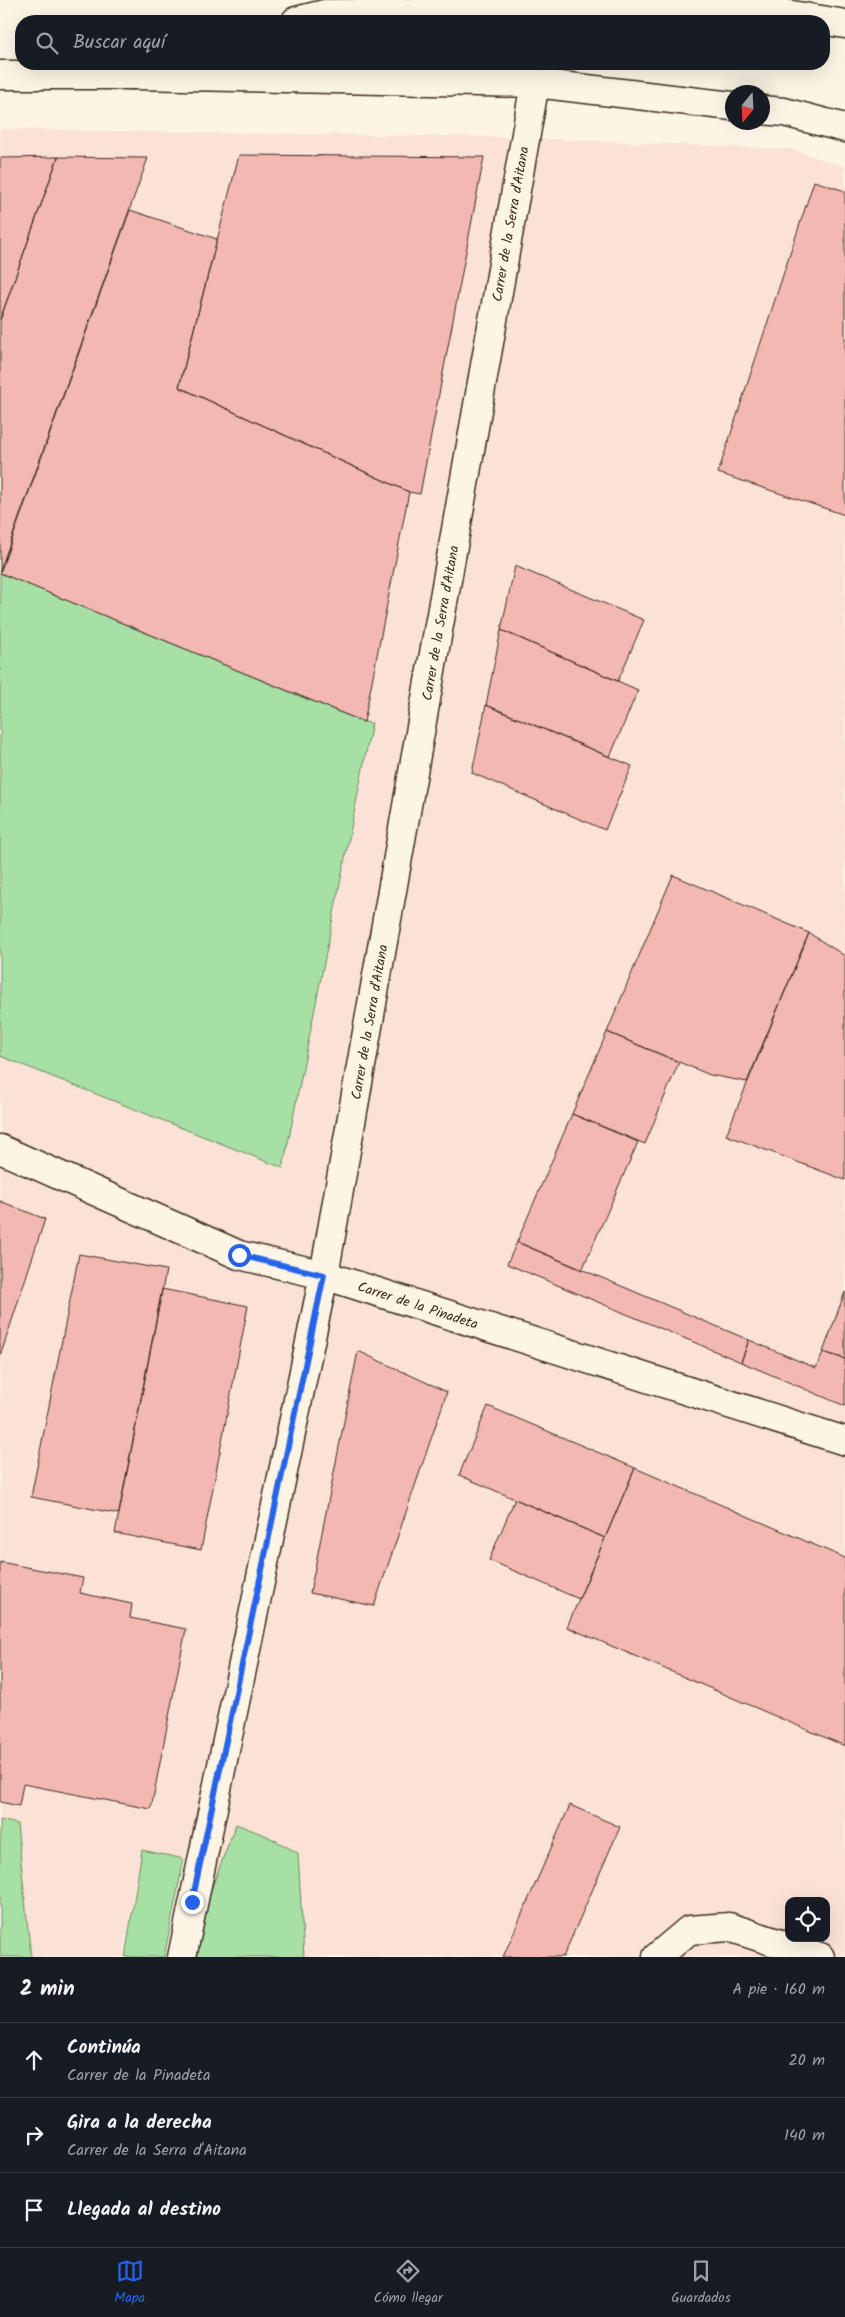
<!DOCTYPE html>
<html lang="es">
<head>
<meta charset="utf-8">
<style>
	:root { --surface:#171b24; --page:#242831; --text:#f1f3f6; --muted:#9ea1a6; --line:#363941; --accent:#2563eb }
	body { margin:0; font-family:Kalam,sans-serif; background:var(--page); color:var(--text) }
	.controls { position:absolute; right:15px; bottom:15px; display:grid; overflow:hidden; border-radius:10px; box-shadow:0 5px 20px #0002 }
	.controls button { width:45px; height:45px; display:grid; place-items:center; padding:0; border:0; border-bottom:1px solid var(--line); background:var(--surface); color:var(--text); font:25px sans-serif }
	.compass { position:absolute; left:725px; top:85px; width:45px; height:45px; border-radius:50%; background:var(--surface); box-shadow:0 5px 20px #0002; rotate:198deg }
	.stop { position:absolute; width:15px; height:15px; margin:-11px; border:4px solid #2563eb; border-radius:50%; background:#fff }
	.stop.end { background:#2563eb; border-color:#fff; box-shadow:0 1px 5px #0008 }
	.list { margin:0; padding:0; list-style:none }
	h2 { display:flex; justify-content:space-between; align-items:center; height:65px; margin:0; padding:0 20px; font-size:21px }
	h2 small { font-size:16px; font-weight:400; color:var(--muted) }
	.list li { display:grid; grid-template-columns:32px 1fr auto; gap:15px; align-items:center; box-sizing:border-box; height:75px; padding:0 20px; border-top:1px solid var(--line) }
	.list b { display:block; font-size:19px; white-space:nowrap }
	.list p { margin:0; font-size:16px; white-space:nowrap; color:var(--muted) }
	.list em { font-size:16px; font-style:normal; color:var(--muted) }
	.icon { flex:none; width:28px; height:28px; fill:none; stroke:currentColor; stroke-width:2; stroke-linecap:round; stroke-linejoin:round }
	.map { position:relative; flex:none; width:845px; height:1957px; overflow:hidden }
	.search { position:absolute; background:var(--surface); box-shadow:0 5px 20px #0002; left:15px; right:15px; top:15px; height:55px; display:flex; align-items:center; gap:12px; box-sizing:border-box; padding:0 18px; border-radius:20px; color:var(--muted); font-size:19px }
	.sheet { height:290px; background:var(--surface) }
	nav { display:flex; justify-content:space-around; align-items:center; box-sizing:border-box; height:70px; border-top:1px solid var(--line); background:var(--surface); font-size:14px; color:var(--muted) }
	nav a { display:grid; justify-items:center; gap:2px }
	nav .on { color:var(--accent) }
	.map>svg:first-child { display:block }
	.built { fill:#fae3d6; fill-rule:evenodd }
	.green { fill:#a6e0a5; stroke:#708562 }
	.building { fill:#f4b8b3; stroke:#3b2a1e }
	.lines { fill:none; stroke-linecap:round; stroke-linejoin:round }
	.minor-casing { stroke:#3b2a1e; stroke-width:31 }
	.highway-casing { stroke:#3b2a1e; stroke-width:31 }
	.minor { stroke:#fcf5e5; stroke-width:28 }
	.highway { stroke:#fcf5e5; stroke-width:28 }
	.route { stroke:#2563eb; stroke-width:6 }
	.labels { text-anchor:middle; stroke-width:4; stroke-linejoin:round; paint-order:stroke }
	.street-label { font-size:14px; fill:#3b2a1e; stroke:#fcf5e5 }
</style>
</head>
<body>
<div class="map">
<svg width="845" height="1957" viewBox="0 0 845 1957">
	<rect width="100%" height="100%" fill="#fcf5e5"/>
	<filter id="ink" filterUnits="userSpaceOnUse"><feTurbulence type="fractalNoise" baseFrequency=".02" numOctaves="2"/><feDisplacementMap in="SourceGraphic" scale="10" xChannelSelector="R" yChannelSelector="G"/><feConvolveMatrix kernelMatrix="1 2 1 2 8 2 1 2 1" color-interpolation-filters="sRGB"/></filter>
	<g filter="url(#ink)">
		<path class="built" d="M0,129l499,8 292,12 54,18v1790h-541l-6,-104 -92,50 -22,-44 -42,-9 -19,107h-92l-14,-133 -17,-4v-764l283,112 89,-444 -8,-2 -364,-149zM789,1901h37v37h-37z"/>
		<path class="green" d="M0,573l363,149 9,1 -89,445 -283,-112z
			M0,1820l17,4 14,133h-31z
			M236,1824l31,12 31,17 6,104h-108l10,-54z
			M142,1850l42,9 -20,98h-39z"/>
		<path class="building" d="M239,155l245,2 -64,337 -11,-2 -230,-105z
			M58,157l90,1 -148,413v-251z
			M58,157l-58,163v-162z
			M814,181l31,10v324l-127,-42z
			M130,210l87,29 -38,148 230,105 -45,230 -364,-149z
			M515,566l129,54 -26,61 -117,-51z
			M501,630l137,60 -28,67 -124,-52z
			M486,705l146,61 -27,64 -133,-57z
			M673,875l136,58 -62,149 -37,-7 -103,-43z
			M809,933l36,23v224l-119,-45z
			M607,1032l72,30 -34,82 -73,-30z
			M572,1114l66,28 -56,128 -65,-28z
			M0,1201l45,18 -45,138z
			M517,1242l232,98 -8,22 -234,-98z
			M79,1254l87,16 -47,244 -88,-17z
			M162,1289l86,17 -47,244 -86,-17z
			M845,1292v67l-22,-7z
			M749,1340l67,28 7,-16 22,7v47l-104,-44z
			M358,1351l89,41 -73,214 -64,-13z
			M488,1406l147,62 -30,70 -146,-63z
			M635,1468l210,90v188l-278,-119z
			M515,1499l90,39 -26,61 -90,-39z
			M0,1562l83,16 -3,15 52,11 -2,14 56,11 -35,180 -128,-25 -4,22 -19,-4z
			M570,1805l50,22 -57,130h-60z"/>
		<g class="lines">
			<defs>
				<path id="minor" d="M0,75h132l403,8 197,23
					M762,110l22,2 61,16
					M0,1149l239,106 85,20 521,166
					M182,1957l142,-682 211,-1192
					M657,1957l32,-27 40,-3 91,30"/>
				<path id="highway" d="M721,3l124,21
					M296,21l28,-7 415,-8
					M132,75l29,-11"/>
			</defs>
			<use href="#minor" class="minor-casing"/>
			<use href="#highway" class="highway-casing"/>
			<use href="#minor" class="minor"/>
			<use href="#highway" class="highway"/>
		</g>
	</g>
	<g class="lines" filter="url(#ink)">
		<path class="route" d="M192,1902l132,-627 -85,-20"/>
	</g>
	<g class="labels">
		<g class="street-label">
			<text transform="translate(510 224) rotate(-80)" y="5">Carrer de la Serra d'Aitana</text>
			<text transform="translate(440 623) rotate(-80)" y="5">Carrer de la Serra d'Aitana</text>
			<text transform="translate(369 1022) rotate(-80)" y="5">Carrer de la Serra d'Aitana</text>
			<text transform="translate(418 1305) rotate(18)" y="5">Carrer de la Pinadeta</text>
		</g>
	</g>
</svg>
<div class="controls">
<button><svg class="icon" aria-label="locate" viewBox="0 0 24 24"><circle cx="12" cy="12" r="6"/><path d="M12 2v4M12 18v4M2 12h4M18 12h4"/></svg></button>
</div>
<svg class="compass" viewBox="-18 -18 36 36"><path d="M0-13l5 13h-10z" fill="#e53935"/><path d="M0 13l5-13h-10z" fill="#9ea1a6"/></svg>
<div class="stop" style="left:239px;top:1255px"></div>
<div class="stop end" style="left:192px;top:1902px"></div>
<div class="search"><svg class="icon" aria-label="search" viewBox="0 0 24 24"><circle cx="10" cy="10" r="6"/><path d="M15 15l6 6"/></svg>Buscar aquí</div>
</div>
<section class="sheet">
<h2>2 min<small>A pie · 160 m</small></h2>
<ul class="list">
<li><svg class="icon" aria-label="ahead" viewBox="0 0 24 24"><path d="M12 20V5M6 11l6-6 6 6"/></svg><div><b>Continúa</b><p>Carrer de la Pinadeta</p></div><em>20 m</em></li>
<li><svg class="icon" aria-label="right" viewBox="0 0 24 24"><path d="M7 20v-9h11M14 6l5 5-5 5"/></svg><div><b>Gira a la derecha</b><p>Carrer de la Serra d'Aitana</p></div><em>140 m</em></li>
<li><svg class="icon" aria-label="arrive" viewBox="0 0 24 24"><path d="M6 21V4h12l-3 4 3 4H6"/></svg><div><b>Llegada al destino</b></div></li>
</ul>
</section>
<nav>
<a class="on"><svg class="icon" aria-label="map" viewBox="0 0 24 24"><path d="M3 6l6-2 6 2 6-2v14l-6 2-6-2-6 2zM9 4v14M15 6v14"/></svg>Mapa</a>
<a><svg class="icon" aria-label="directions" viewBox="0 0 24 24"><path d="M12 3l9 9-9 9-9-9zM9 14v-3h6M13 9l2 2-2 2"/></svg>Cómo llegar</a>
<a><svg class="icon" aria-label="saved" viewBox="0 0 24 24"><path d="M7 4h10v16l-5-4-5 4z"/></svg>Guardados</a>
</nav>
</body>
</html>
